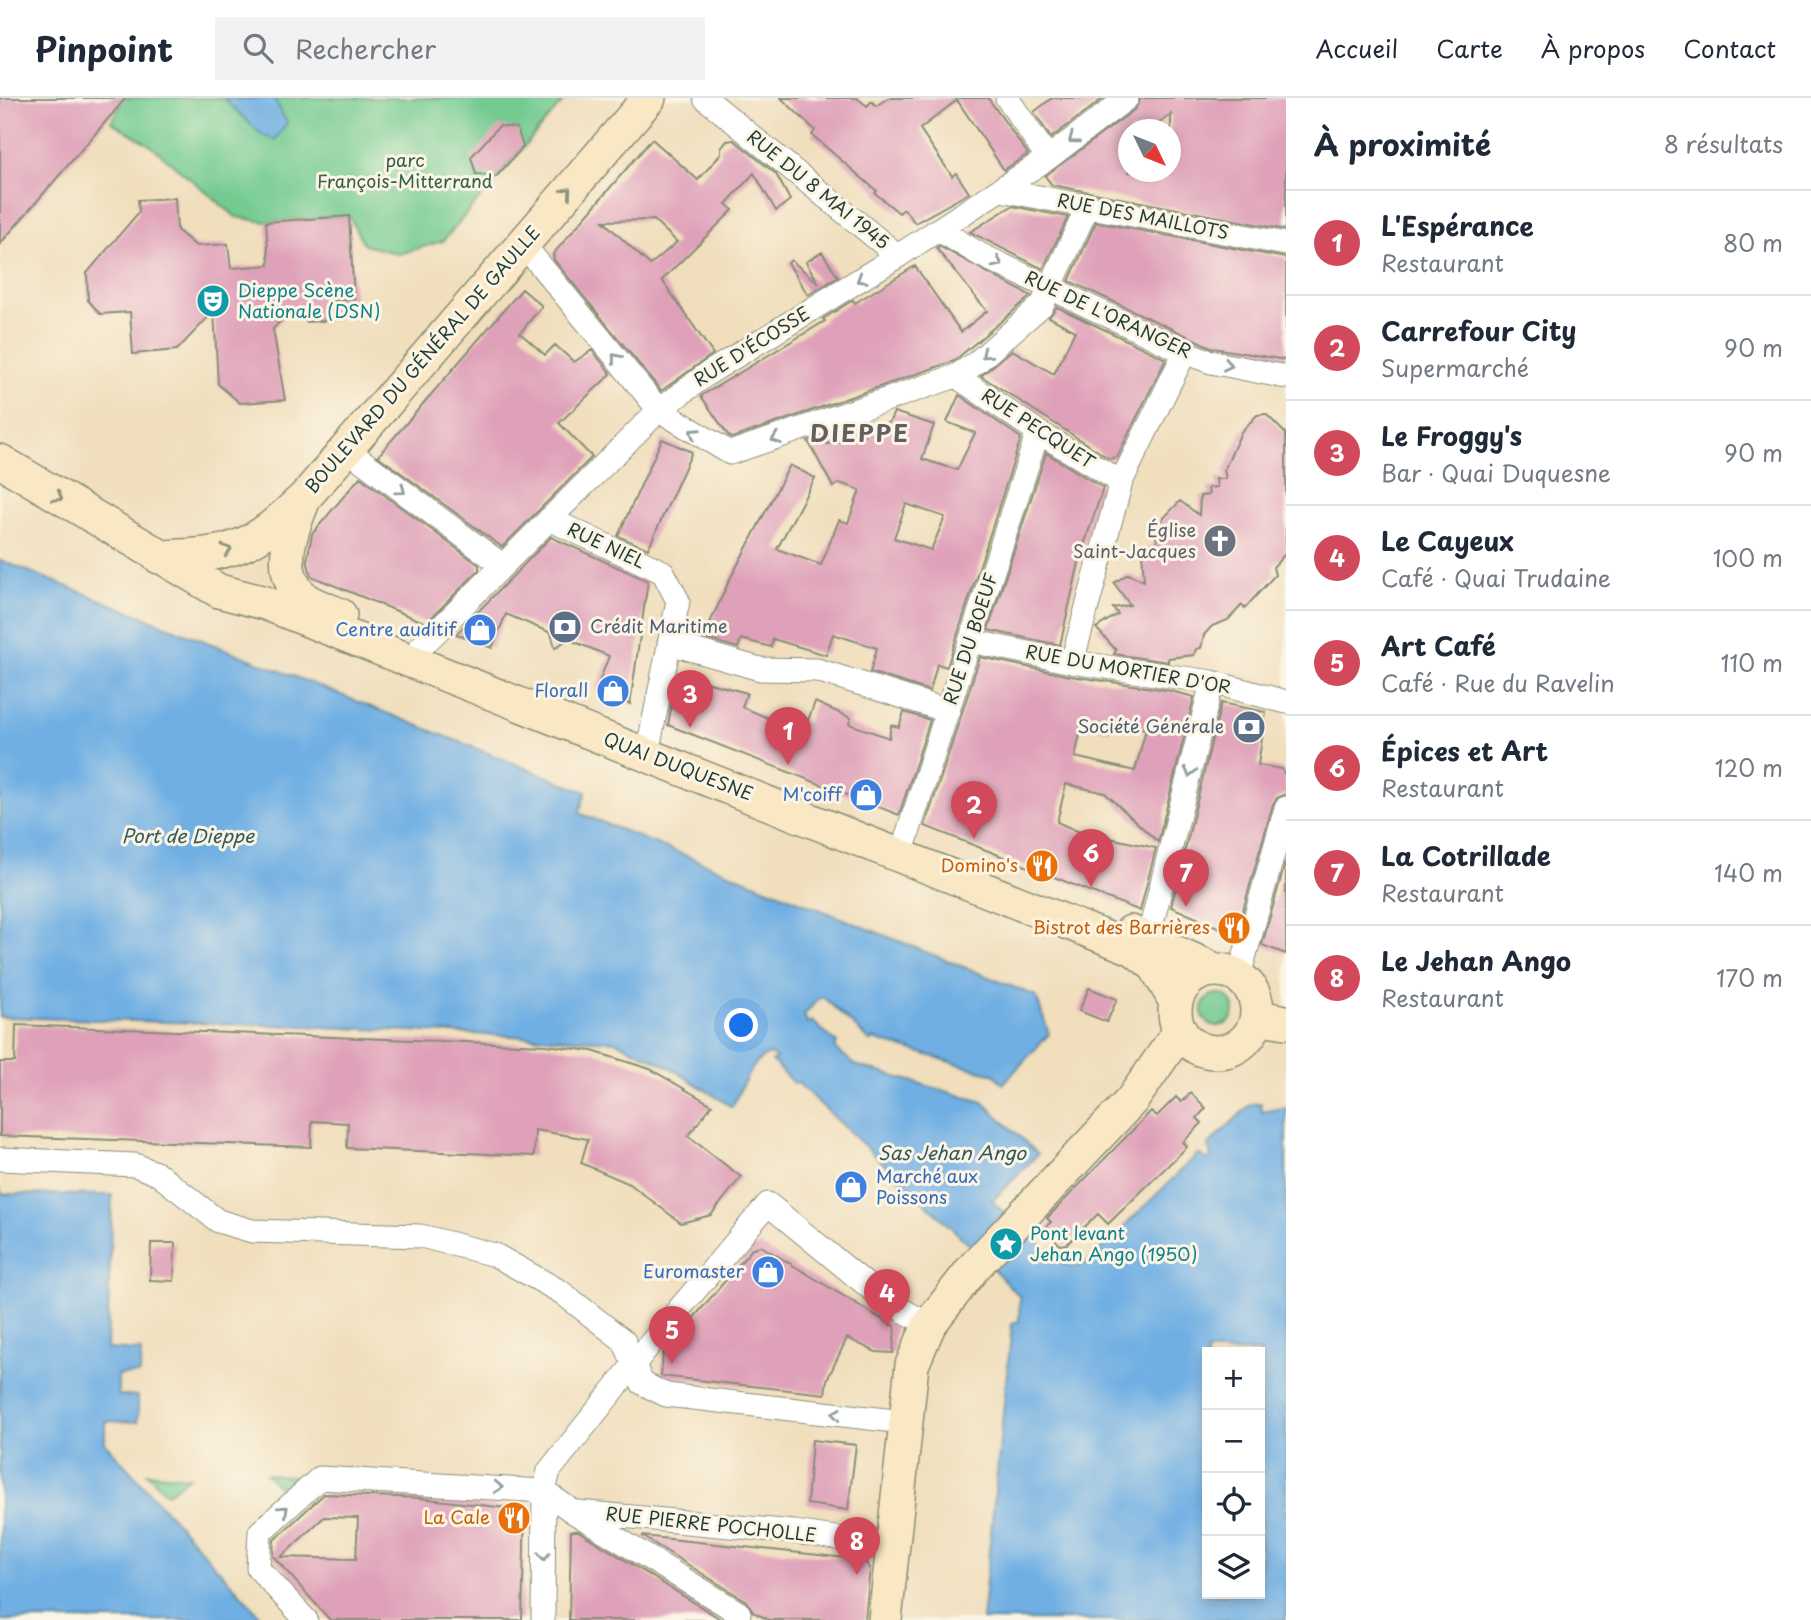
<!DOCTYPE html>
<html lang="fr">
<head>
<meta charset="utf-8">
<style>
	:root { --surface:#fff; --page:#f2f2f3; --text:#1f2937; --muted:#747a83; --line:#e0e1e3; --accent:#d1495b }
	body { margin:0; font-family:"Playpen Sans",sans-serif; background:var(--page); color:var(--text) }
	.controls { position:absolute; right:21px; bottom:21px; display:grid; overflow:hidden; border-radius:0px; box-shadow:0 4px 10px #0003 }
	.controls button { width:63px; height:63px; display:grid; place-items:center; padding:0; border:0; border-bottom:2px solid var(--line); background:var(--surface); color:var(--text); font:35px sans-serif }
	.compass { position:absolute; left:1118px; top:21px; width:63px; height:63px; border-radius:50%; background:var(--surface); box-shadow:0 4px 10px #0003; rotate:133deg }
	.you { position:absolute; left:742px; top:928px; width:24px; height:24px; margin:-18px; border:5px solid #fff; border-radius:50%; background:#1a73e8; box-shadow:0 0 0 10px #1a73e833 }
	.badge { display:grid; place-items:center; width:46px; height:46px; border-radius:50%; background:var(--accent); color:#fff; font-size:23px; font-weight:700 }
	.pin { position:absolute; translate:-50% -58px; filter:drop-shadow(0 2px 4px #0008) }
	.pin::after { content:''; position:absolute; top:37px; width:24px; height:21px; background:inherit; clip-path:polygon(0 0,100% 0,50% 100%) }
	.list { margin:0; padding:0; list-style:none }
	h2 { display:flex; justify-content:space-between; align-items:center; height:91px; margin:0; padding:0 28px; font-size:30px }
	h2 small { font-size:23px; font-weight:400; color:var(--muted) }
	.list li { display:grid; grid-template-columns:46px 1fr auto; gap:21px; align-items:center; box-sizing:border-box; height:105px; padding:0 28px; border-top:2px solid var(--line) }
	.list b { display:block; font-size:26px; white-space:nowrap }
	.list p { margin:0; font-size:23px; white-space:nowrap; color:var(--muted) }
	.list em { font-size:23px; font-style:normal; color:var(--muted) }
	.icon { flex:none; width:38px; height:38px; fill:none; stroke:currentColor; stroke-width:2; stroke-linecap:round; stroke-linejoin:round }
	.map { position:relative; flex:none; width:1286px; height:1522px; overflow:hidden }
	header { display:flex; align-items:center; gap:42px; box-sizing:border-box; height:98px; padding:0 35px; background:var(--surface); border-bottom:2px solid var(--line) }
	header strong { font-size:33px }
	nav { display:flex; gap:38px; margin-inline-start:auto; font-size:24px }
	.search { width:490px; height:63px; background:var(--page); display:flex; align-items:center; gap:18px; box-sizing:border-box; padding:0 24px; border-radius:0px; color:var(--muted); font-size:26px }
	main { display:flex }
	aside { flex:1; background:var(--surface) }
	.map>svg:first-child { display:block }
	.green { fill:#73cb92; stroke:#498463; stroke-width:2 }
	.water { fill:#6fafe3; stroke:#47768c; stroke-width:2; fill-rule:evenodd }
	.building { fill:#dfa1b9; fill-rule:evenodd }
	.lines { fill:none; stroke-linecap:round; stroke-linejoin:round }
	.street-casing { stroke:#888e78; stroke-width:25 }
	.secondary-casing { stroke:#888e78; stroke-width:36 }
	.street { stroke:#fff; stroke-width:23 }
	.secondary { stroke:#fae7c3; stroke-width:33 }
	.oneway { stroke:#8f9e9a }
	.oneway2 { stroke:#8c927c }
	.labels { text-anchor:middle; stroke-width:6; stroke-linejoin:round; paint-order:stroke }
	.park-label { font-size:18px; fill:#34604c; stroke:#fcf5e5 }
	.street-label { font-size:18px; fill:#1f3d34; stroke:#fcf5e5 }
	.culture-label { font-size:18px; fill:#0d838f; stroke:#fcf5e5; text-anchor:start }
	.worship-label { font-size:18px; fill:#5b616d; stroke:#fcf5e5; text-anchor:end }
	.service-label { font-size:18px; fill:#4e5e75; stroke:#fcf5e5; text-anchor:start }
	.shop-label { font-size:18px; fill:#366cbe; stroke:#fcf5e5; text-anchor:end }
	.food-label { font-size:18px; fill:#c56008; stroke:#fcf5e5; text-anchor:end }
	.water-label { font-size:19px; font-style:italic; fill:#335a60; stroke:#fcf5e5 }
	.district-label { font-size:24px; font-weight:bold; letter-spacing:2px; fill:#626063; stroke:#fcf5e5 }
</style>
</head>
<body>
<header>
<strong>Pinpoint</strong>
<div class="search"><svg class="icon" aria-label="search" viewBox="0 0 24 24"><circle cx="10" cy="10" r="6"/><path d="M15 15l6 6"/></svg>Rechercher</div>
<nav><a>Accueil</a><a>Carte</a><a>À propos</a><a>Contact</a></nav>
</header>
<main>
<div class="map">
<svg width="1286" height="1522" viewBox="0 0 1286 1522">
	<rect width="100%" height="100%" fill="#fcf5e5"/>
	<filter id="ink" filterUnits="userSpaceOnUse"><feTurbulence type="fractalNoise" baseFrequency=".0143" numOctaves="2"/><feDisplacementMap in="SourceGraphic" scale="14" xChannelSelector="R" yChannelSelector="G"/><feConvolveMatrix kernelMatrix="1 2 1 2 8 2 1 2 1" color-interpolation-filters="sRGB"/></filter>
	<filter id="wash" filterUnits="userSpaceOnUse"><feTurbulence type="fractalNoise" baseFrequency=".00686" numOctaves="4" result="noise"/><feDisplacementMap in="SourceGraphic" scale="28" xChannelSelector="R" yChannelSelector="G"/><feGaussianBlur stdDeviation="1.57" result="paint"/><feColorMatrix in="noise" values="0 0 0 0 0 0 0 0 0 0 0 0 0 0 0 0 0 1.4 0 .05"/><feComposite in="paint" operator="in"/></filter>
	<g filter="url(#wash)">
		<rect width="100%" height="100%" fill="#f0debc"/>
		<path class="green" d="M113,0h453l-123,143 -44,13 -35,-9 -15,-29 -83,6 -30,-5 -86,-72 -39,-23 10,-17z
			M1202 912a16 16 0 1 1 32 0a16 16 0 1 1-32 0Z
			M147,1375l42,4 -22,17z
			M266,1376l36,3 -17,16z"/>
		<path class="water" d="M274,0l13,25 -12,17 -13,-5 -38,-36z
			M0,462l586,232 -7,21 457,183 13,38 -46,50 -8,-9 -122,-36 -2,3 -48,-45 -5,2 -14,16 4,9 4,-3 25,22 -2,5 20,17 128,37 55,52 -46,47c16,16 31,29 49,44 15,12 23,28 46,18l111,-109 10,6 3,-4 -3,-11 43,-41 10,-1 1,9 24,-5v513h-304l29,-286 1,-11 7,-2 1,-24 -45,-47 -177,-167 -4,1 -22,-23 4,-3 -6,-4c-20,6 -29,36 -38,53l-66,-42 -51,-24 -312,-15 -303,-9zM1207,1254h53v242h-53z
			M0,1091l2,5 110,1 -5,154 34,2 -1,23 -22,1v20l20,1v26l-33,-1v22l159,177h-264z"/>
		<g id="blocks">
			<path class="building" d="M0,0h126l-126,146z
				M781,0h76l10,8 5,-5 4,5 12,-8h100l40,56 -24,16 -47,-70 -37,29 32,47 4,-3 13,20 -54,30 -11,-14 -5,4 -24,-20 2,-2 -65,-56 3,-5z
				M1052,0h52l-53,40 -17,-26z
				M1141,0h145v132l-234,-45 -7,-9 90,-67zM1171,16v58h-42v-42h21z
				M499,28l18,2 6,19 -27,30 -20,-3 -5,-17z
				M652,41l46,41 23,-26v-6l6,-7 7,-1 42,34 14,26 -14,11 -22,-38 -28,31 7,6 -71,70 51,74 -52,37 -107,-131 -1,-6zM654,122l23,22 -27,23 -47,-44z
				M175,100l2,32 19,16 32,-2 3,24 38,-3 -3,-43 83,-6 5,83 -20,2v19l-27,2 -17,-12 -17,19 12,71 -45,3 -22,-19 -4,-73 -37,39 -44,4 -3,-42 -30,2 -12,-14 -1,-27 52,-61 -1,-12z
				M1012,108l56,11 -25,52 -73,-37z
				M1096,124l190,36v102l-73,-12 -144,-67z
				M939,148l92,50 -77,65 -222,77 -4,-3 -27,-39 124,-75 -2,-2 30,-19 2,3 60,-37 46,66 26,-21 -51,-63z
				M822,154l16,25 -30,18 -20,-32 3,-3 28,24 -13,-22z
				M522,191l20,17 -22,27 25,22 10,-10 19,17 18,-12 19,24 -52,49 33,34 -90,90 -124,-91z
				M1057,209l109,52 -49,98 -7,2 -129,-83 31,-26 42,24 21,-43 -26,-14z
				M959,297l62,43 -74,229 -10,-3 -7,27 -60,-19 7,-24 -44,-14 -7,21 -53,-16 -2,8 -30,-8 -3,9 -35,-10 26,-57 61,-116 25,13 -38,71 44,16 18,-45 9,3 12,-33 -20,-7 -7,4 -25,-46 16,-5 3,8 22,-4 15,-5 2,-9 13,2 11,-7 4,-9 40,13 -12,34 35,11 18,-37 -28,-11zM906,406l39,13 -14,33 -37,-12z
				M1266,316l20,20v119l-13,14 2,8 -30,33 -3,-3 -14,15 -16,6 -8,9 -3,13 -5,1 -2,6 -26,3v4l-54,-8 2,-4 -20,-22 22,-14 -5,-6 17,-3 -16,-22 14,-9 16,7 -2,-30 15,-8 -2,-16 25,-26 19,14 1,-19 9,-1 -1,-7 9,-1 -1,-8h10l-2,-9 17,-38 16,-17z
				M662,341l30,13 -44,97 -30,-13z
				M1046,355l57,35 -22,66 -21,91 -72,-15z
				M360,379l119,88v5l-53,53 -115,-47 -4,-16 5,-26z
				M551,439l97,44 -18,123 -34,-14 13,-34 -41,-17 -13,9 -4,-15 -45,-19 -14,34 -36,-14z
				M980,559l90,19 97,14 27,7 -36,145 -53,-49 -39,-9 -9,38 20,9 79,17 -16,63 -215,-85zM1112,624l34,7 -11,42 -60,-14 7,-32 28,6z
				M687,579l60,16 -5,14 45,19 5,-9 15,6 8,-21 36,16 -2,6 40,14 2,-13 8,2 5,-15 26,8 -31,95 -231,-90 7,-39 7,3z
				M1221,605l45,9 -8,53 24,4 4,8v17l-9,4 -4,6 -37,131 -65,-28z
				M1286,762v94l-24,-9z
				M1089,890l28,11 -10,23 -28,-11z
				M16,927l530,20 46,6 58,18 62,36 -24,31 53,41 -30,38 -30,8 -51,-39 -49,-21 7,-24 -53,-9 -1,26 -187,-8 1,-25 -36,-2 -1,26 -311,-11v-74h15z
				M1191,995l15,15 -9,10 5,5 -19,19 4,5 -79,77 -10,-10 -31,30 -6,1 -6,-4 -8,-15 4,-4 -4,-4 104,-107 6,5 19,-19 5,5z
				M151,1145h24l-1,38 -24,-1z
				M761,1148l134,81 -2,26 -17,-1 -29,-14 -20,42 -2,14 -164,-18 2,-22 90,-106z
				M812,1342l44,5 -8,65 -41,-6z
				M324,1396l95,4 106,12 -3,110h-192l-57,-64 1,-16zM324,1419l34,1 -2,41 -75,-2z
				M571,1433h7l144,89h-153z
				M642,1438l222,24 6,8 -5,52h-96l-16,-8 -7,-11z"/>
		</g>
	</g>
	<g filter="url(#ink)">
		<use href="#blocks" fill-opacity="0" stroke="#888e78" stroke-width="2"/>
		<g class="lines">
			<defs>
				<path id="street" d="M705,0l193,158
					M1007,0l41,60
					M1001,92l285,54
					M939,132l42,25 204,97 26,10 75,15
					M523,146l136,166 71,43 226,-77 20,-13 66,-58 46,-99
					M956,278l82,56 83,50
					M346,351l156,116
					M549,421l114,53 15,29 -28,138
					M970,543l102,21 140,20 74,20
					M669,545l91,26 57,1 131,41
					M419,551l240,-239 48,-36 191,-118 150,-98 79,-60
					M1072,564l49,-180 64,-130
					M904,747l134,-413
					M1148,841l64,-257
					M1239,878l47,-168
					M0,1061l135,6 23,9 60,47 34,10 169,5 74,19 66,37 63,49 18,42 24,12 238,27
					M578,1414l216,20 97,14
					M306,1522l-48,-52 2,-36 60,-54 224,13 28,20 167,102 -3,7
					M543,1522l1,-129 5,-20 109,-137 110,-130 117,96 44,25"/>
				<path id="secondary" d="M0,363l219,130 46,12 869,346 21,17 21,36
					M305,399c-13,31 -32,75 0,102 9,7 25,11 35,16
					M159,459c76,-3 91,-7 146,-60l344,-399
					M1131,834l82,37
					M1175 913a41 41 0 1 1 82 0a41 41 0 1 1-82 0Z
					M1257,919l29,5
					M885,1522l27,-255 17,-40 45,-58 158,-167 48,-69"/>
			</defs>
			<use href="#street" class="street-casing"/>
			<use href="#secondary" class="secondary-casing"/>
			<use href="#street" class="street"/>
			<use href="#secondary" class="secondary"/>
		</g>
		<defs><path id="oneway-chevron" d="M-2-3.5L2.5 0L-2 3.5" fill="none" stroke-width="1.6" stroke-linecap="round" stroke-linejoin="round" transform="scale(1.75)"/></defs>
		<g class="oneway">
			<use href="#oneway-chevron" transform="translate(1073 41) rotate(143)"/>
			<use href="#oneway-chevron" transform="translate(998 165) rotate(26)"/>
			<use href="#oneway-chevron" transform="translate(861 181) rotate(148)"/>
			<use href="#oneway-chevron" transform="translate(986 256) rotate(139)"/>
			<use href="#oneway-chevron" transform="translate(616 260) rotate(-130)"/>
			<use href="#oneway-chevron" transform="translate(1228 267) rotate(12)"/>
			<use href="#oneway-chevron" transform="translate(694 335) rotate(-147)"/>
			<use href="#oneway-chevron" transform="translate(776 341) rotate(160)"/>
			<use href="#oneway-chevron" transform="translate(401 392) rotate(36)"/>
			<use href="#oneway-chevron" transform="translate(1190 674) rotate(104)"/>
			<use href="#oneway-chevron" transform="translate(836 1316) rotate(-173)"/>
			<use href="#oneway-chevron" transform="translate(498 1389) rotate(3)"/>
			<use href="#oneway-chevron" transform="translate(284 1412) rotate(-42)"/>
			<use href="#oneway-chevron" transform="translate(544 1458) rotate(90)"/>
		</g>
		<g class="oneway2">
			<use href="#oneway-chevron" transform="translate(567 94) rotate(-49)"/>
			<use href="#oneway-chevron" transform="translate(58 399) rotate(31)"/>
			<use href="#oneway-chevron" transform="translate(227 452) rotate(-16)"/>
		</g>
	</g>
	<defs>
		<symbol id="theatre-disc" viewBox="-11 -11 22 22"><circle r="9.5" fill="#0f9aa8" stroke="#fcf5e5"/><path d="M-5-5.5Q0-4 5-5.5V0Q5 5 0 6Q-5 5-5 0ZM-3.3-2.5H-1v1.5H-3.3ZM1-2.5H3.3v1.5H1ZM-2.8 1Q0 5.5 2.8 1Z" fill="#fff"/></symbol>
		<symbol id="church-disc" viewBox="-11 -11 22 22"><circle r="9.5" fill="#6b7280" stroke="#fcf5e5"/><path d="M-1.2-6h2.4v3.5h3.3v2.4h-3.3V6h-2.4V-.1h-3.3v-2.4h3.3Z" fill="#fff"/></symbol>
		<symbol id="bank-disc" viewBox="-11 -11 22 22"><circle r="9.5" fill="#5c6f8a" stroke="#fcf5e5"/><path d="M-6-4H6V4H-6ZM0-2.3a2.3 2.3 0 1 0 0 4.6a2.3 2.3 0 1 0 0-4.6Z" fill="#fff"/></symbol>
		<symbol id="shop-disc" viewBox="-11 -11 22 22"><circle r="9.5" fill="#3f7fe0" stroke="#fcf5e5"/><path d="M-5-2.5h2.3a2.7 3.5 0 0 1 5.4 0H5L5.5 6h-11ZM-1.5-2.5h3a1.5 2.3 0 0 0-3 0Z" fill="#fff"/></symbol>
		<symbol id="restaurant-disc" viewBox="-11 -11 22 22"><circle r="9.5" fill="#e8710a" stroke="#fcf5e5"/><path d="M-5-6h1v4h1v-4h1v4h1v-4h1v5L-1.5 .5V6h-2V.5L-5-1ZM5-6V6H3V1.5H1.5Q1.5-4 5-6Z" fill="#fff"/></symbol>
		<symbol id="sight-disc" viewBox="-11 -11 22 22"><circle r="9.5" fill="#0f9aa8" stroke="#fcf5e5"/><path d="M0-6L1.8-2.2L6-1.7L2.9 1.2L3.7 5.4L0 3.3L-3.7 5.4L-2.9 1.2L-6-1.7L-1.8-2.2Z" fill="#fff"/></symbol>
	</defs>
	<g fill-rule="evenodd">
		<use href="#theatre-disc" x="194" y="184" width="38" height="38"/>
		<use href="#church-disc" x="1201" y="424" width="38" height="38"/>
		<use href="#bank-disc" x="546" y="510" width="38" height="38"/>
		<use href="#shop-disc" x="461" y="513" width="38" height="38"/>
		<use href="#shop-disc" x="594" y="574" width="38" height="38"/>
		<use href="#bank-disc" x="1230" y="610" width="38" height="38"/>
		<use href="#shop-disc" x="847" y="678" width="38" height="38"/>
		<use href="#restaurant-disc" x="1023" y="749" width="38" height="38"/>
		<use href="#restaurant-disc" x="1215" y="811" width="38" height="38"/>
		<use href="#shop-disc" x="832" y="1070" width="38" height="38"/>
		<use href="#sight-disc" x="987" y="1127" width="38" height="38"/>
		<use href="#shop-disc" x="749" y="1155" width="38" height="38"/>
		<use href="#restaurant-disc" x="495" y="1401" width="38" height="38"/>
	</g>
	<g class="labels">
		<g class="park-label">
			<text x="405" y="69">parc<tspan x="405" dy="21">François-Mitterrand</tspan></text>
		</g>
		<g class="street-label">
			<text transform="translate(818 92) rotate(39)" y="6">RUE DU 8 MAI 1945</text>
			<text transform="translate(1143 119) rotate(11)" y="6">RUE DES MAILLOTS</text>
			<text transform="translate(1108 217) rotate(25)" y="6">RUE DE L'ORANGER</text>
			<text transform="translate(752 249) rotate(-32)" y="6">RUE D'ÉCOSSE</text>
			<text transform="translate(423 262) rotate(-49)" y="6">BOULEVARD DU GÉNÉRAL DE GAULLE</text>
			<text transform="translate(1038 331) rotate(33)" y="6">RUE PECQUET</text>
			<text transform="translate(606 448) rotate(25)" y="6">RUE NIEL</text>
			<text transform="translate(971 541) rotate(-72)" y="6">RUE DU BOEUF</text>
			<text transform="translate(1128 572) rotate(10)" y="6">RUE DU MORTIER D'OR</text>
			<text transform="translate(678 669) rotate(21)" y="6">QUAI DUQUESNE</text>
			<text transform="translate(711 1427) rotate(6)" y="6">RUE PIERRE POCHOLLE</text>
		</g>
		<g class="culture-label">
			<text x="238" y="199">Dieppe Scène<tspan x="238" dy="21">Nationale (DSN)</tspan></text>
			<text x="1030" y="1142">Pont levant<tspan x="1030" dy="21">Jehan Ango (1950)</tspan></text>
		</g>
		<g class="worship-label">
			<text x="1196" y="439">Église<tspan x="1196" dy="21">Saint-Jacques</tspan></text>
		</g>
		<g class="service-label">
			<text x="590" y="535">Crédit Maritime</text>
			<text x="1224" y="635" text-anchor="end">Société Générale</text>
		</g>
		<g class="shop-label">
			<text x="456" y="538">Centre auditif</text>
			<text x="588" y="599">Florall</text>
			<text x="842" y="703">M'coiff</text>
			<text x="876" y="1085" text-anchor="start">Marché aux<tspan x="876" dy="21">Poissons</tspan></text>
			<text x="744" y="1180">Euromaster</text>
		</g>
		<g class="food-label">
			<text x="1018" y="774">Domino's</text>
			<text x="1210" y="836">Bistrot des Barrières</text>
			<text x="490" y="1426">La Cale</text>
		</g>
		<g class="water-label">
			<text x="188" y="745">Port de Dieppe</text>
			<text x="952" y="1062">Sas Jehan Ango</text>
		</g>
		<g class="district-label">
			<text x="860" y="344">DIEPPE</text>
		</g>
	</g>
</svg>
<div class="controls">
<button>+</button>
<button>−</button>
<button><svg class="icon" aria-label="locate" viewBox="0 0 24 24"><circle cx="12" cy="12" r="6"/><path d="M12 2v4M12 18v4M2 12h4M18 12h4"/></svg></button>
<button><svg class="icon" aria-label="layers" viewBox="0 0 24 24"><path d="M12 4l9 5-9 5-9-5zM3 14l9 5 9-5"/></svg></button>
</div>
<svg class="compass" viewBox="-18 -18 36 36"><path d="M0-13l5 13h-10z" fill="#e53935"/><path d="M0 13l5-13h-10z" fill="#747a83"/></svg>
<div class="you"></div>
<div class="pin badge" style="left:788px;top:667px">1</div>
<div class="pin badge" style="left:974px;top:741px">2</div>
<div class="pin badge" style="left:690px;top:630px">3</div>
<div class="pin badge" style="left:887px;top:1229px">4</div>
<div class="pin badge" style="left:672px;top:1266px">5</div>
<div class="pin badge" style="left:1091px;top:789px">6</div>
<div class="pin badge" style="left:1186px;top:809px">7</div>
<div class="pin badge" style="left:857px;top:1477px">8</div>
</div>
<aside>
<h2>À proximité<small>8 résultats</small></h2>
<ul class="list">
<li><span class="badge">1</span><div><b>L'Espérance</b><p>Restaurant</p></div><em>80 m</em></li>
<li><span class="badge">2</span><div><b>Carrefour City</b><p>Supermarché</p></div><em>90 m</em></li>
<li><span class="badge">3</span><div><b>Le Froggy's</b><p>Bar · Quai Duquesne</p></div><em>90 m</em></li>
<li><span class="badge">4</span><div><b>Le Cayeux</b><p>Café · Quai Trudaine</p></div><em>100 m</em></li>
<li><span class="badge">5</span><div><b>Art Café</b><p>Café · Rue du Ravelin</p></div><em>110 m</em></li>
<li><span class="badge">6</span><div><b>Épices et Art</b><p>Restaurant</p></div><em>120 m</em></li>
<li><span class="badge">7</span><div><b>La Cotrillade</b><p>Restaurant</p></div><em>140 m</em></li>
<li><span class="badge">8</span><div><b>Le Jehan Ango</b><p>Restaurant</p></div><em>170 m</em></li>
</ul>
</aside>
</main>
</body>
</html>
